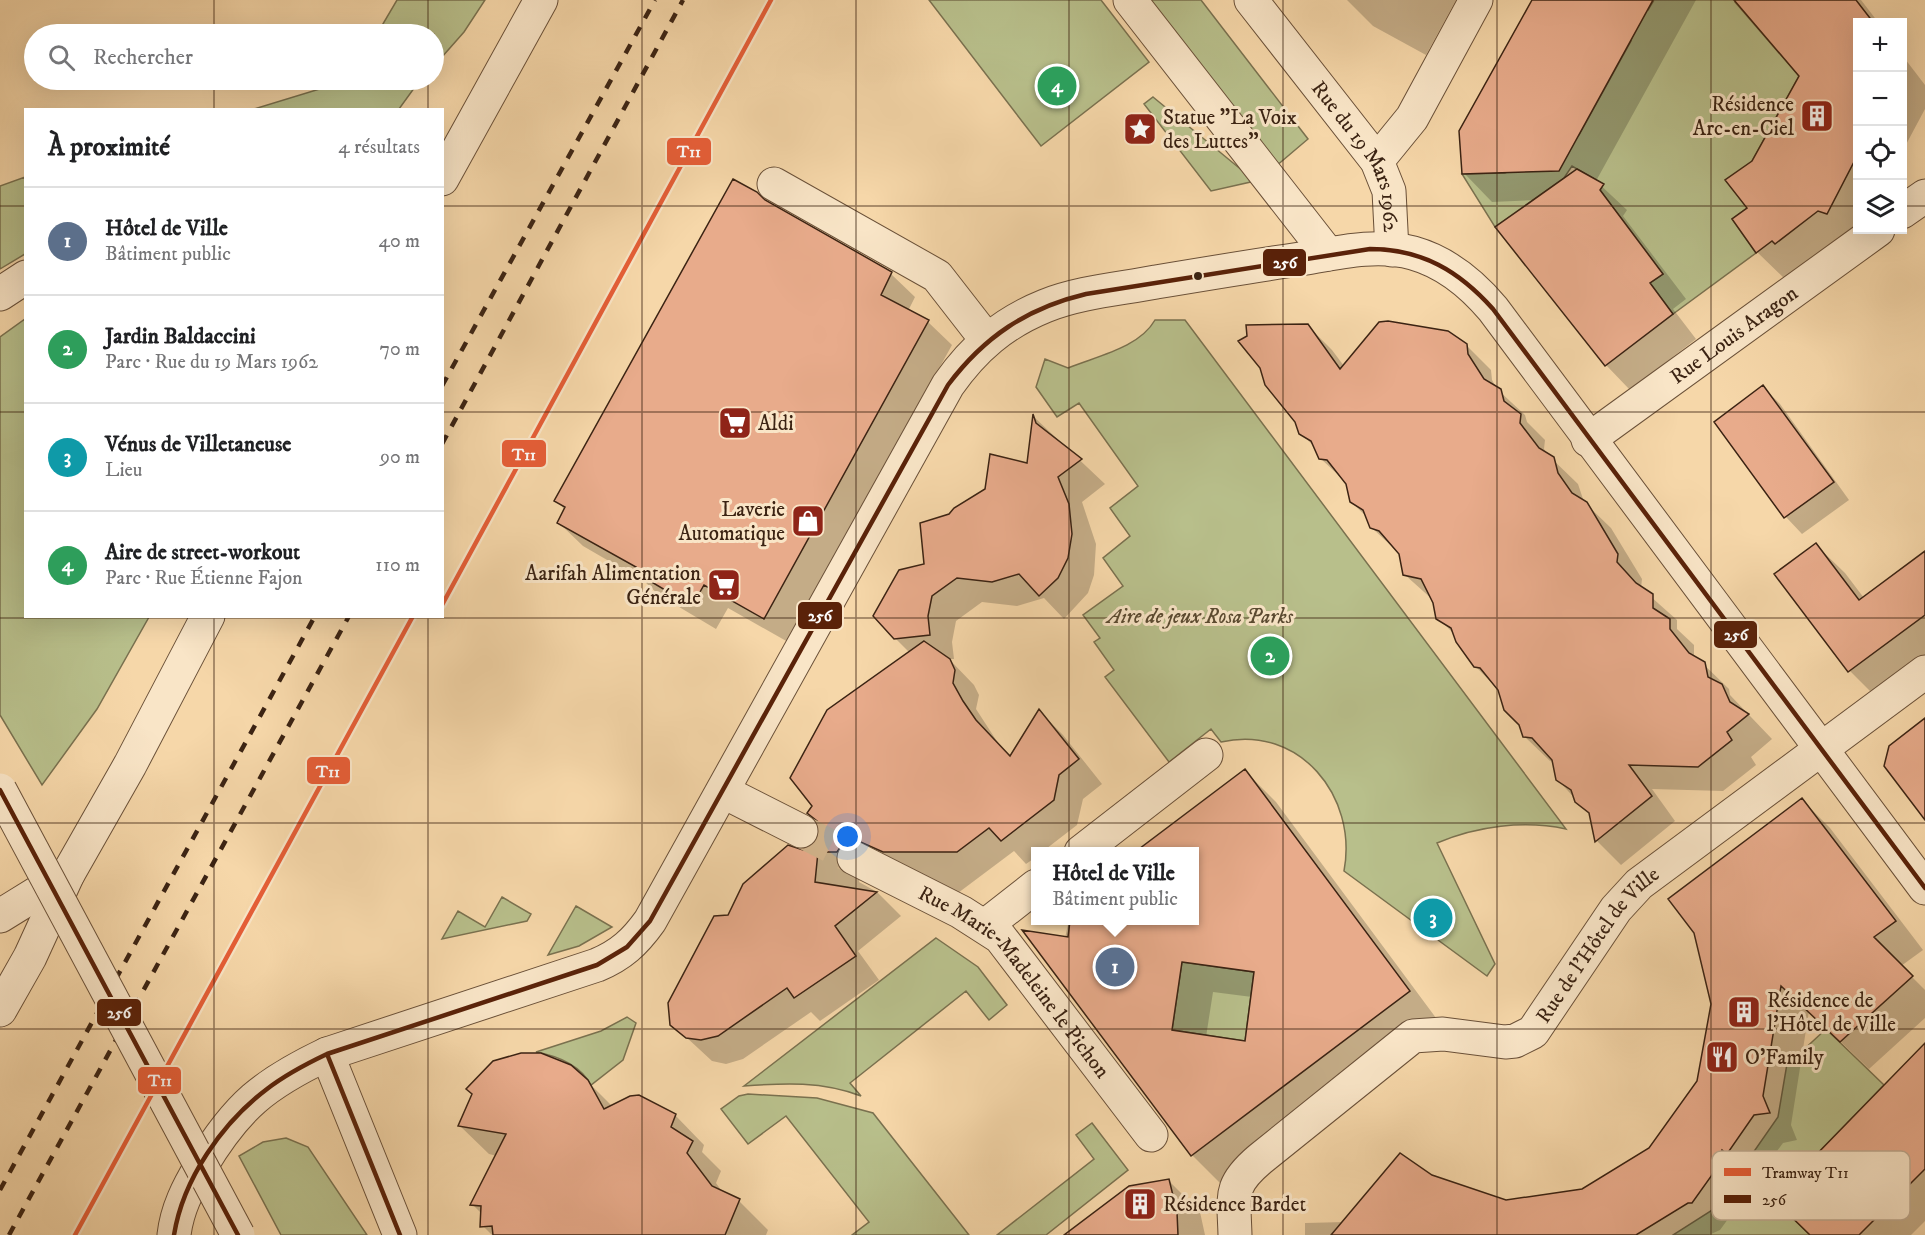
<!DOCTYPE html>
<html lang="fr">
<head>
<meta charset="utf-8">
<style>
	:root { --surface:#fff; --page:#f6f6f6; --text:#202124; --muted:#757577; --line:#e0e0e0; --accent:#ea580c }
	body { margin:0; font-family:"IM FELL DW Pica",serif; background:var(--page); color:var(--text) }
	.controls { position:absolute; right:18px; top:18px; display:grid; overflow:hidden; border-radius:0px; box-shadow:0 6px 24px #0002 }
	.controls button { width:54px; height:54px; display:grid; place-items:center; padding:0; border:0; border-bottom:2px solid var(--line); background:var(--surface); color:var(--text); font:30px sans-serif }
	.you { position:absolute; left:848px; top:837px; width:21px; height:21px; margin:-15px; border:4px solid #fff; border-radius:50%; background:#1a73e8; box-shadow:0 0 0 9px #1a73e833 }
	.badge { display:grid; place-items:center; width:39px; height:39px; border-radius:50%; background:var(--accent); color:#fff; font-size:20px; font-weight:700 }
	.pin { position:absolute; translate:-50% -50%; border:3px solid #fff; box-shadow:0 2px 6px #0006 }
	.popup { position:absolute; left:1031px; top:847px; width:168px; height:78px; box-sizing:border-box; display:grid; place-content:center; border-radius:0px; background:var(--surface); filter:drop-shadow(0 2px 4px #0005); font-size:20px; white-space:nowrap; color:var(--muted) }
	.popup b { font-size:22px; color:var(--text) }
	.popup::after { content:''; position:absolute; left:50%; top:100%; margin-left:-12px; border:12px solid transparent; border-top-color:var(--surface) }
	.list { margin:0; padding:0; list-style:none }
	h2 { display:flex; justify-content:space-between; align-items:center; height:78px; margin:0; padding:0 24px; font-size:26px }
	h2 small { font-size:20px; font-weight:400; color:var(--muted) }
	.list li { display:grid; grid-template-columns:39px 1fr auto; gap:18px; align-items:center; box-sizing:border-box; height:108px; padding:0 24px; border-top:2px solid var(--line) }
	.list b { display:block; font-size:22px; white-space:nowrap }
	.list p { margin:0; font-size:20px; white-space:nowrap; color:var(--muted) }
	.list em { font-size:20px; font-style:normal; color:var(--muted) }
	.icon { flex:none; width:33px; height:33px; fill:none; stroke:currentColor; stroke-width:2; stroke-linecap:round; stroke-linejoin:round }
	.map { position:relative; flex:none; width:1925px; height:1235px; overflow:hidden }
	.search { position:absolute; background:var(--surface); box-shadow:0 6px 24px #0002; left:24px; top:24px; width:420px; height:66px; display:flex; align-items:center; gap:15px; box-sizing:border-box; padding:0 21px; border-radius:33px; color:var(--muted); font-size:22px }
	.panel { position:absolute; background:var(--surface); box-shadow:0 6px 24px #0002; left:24px; top:108px; width:420px; height:510px; border-radius:0px }
	.map>svg:first-child { display:block }
	.green { fill:#b8bf8b; stroke:#7a714f; stroke-width:1.5 }
	.shadow { fill:#0003; fill-rule:evenodd }
	.building { fill:#e8ab8b; stroke:#3b2313; stroke-width:1.5; fill-rule:evenodd }
	.lines { fill:none; stroke-linecap:round; stroke-linejoin:round }
	.minor-tunnel { stroke:#d1b38b; stroke-width:33; stroke-dasharray:33 16; stroke-linecap:butt }
	.minor-casing { stroke:#6a5038; stroke-width:35 }
	.minor { stroke:#f9e5c7; stroke-width:33 }
	.rail { stroke:#3b2313; stroke-width:4.5; stroke-dasharray:10 10; stroke-linecap:butt }
	.minor-bridge-casing { stroke:#6a5038; stroke-width:35; stroke-linecap:butt }
	.minor-bridge { stroke:#f9e5c7; stroke-width:33 }
	.bus-1-casing { stroke:#f9e5c7; stroke-width:9 }
	.bus-1 { stroke:#5a2209; stroke-width:4.5 }
	.tram-1-casing { stroke:#f9e5c7; stroke-width:9 }
	.tram-1 { stroke:#e65e37; stroke-width:4.5 }
	.grid { fill:none; stroke:#3b2313; stroke-width:1.5; stroke-opacity:0.55 }
	.bus-dot { fill:#3b2313; stroke:#f9e5c7; stroke-width:2 }
	.labels { text-anchor:middle; stroke-width:6; stroke-linejoin:round; paint-order:stroke }
	.poi-label { font-size:21px; fill:#3b2313; stroke:#f9e5c7; text-anchor:start }
	.street-label { font-size:21px; fill:#3b2313; stroke:#f9e5c7 }
	.park-label { font-size:21px; font-style:italic; fill:#5a4a31; stroke:#f9e5c7 }
	.key { fill:#f9e5c7; stroke:#c0ab91; stroke-width:1.5 }
	.key-label { font-size:16px; fill:#3b2313 }
	.line-badge { stroke:#f9e5c7; stroke-width:2 }
	.badge-label { font-size:16px; text-anchor:middle; font-weight:bold; fill:#fff }
</style>
</head>
<body>
<div class="map">
<svg width="1925" height="1235" viewBox="0 0 1925 1235">
	<rect width="100%" height="100%" fill="#f6d7a9"/>
	<filter id="stains"><feTurbulence type="fractalNoise" baseFrequency=".00333" numOctaves="4"/><feColorMatrix values="0 0 0 0 .2 0 0 0 0 .09 0 0 0 0 .02 0 0 0 .5 -.17"/></filter>
	<radialGradient id="worn" r=".72"><stop offset=".6" stop-color="#630" stop-opacity="0"/><stop offset="1" stop-color="#630" stop-opacity=".3"/></radialGradient>
	<path class="green" d="M397,0h88l-21,32 -30,34v-32h-57z
		M929,0h172l48,62 -108,84z
		M1146,0h55l107,139 -33,28z
		M1654,0h83l-2,2 64,74 -47,85 -5,47 -15,11 24,34 -83,61 -23,-31 13,-9 -63,-84 3,-6 -31,-18 -8,12 -69,49 -33,-53 43,-1 74,-38 52,-94 8,-36 9,5z
		M349,80h71l-21,29h-145z
		M1153,97l102,84 -44,10 -67,-87z
		M25,177v77l-25,15v-83z
		M25,319l1,297 123,1 -52,92 -55,76 -42,-70v-378z
		M1155,320h30l381,509c-42,-9 -89,-3 -129,14l58,121 -8,12 -143,-105c14,-75 -45,-147 -123,-129l-10,-13 -42,33 -64,-85 9,-7 -20,-28 6,-4 -17,-23 40,-29 -20,-28 27,-22 -20,-28 28,-22 -59,-83 -22,14 -21,-30 9,-28 23,9c29,-12 71,-20 87,-48z
		M502,897l29,17 -4,7 -85,18 16,-28 27,16z
		M576,906l36,21 -33,19 -31,9z
		M936,938l42,29 29,38 -18,15 -23,-29 -116,92 11,13c-39,-15 -77,-13 -117,-10z
		M1182,962l72,10 -9,69 -73,-11z
		M627,1017l9,6 -13,37 -32,25c-11,-20 -33,-29 -55,-33l65,-21z
		M1826,1029l58,56 -110,114 36,36h-137l41,-26 64,-92 11,-65 10,2z
		M748,1094l69,4 56,15 96,122h-117l17,-13 -83,-106 -38,28 -27,-35 18,-13z
		M1092,1123l36,47 -82,65h-49l97,-76 -18,-24z
		M286,1138l22,9 59,88h-86l-42,-79 24,-14z"/>
	<path class="shadow" d="M1347,0h109l-30,55 -53,-29z
		M1534,0h162l-100,181 31,29 -4,6 63,83 -13,10 23,30 -66,51 -24,-25 -70,-165 -44,2 -28,-29z
		M1739,0h122l17,22h-20v208l-72,50 -29,-28 -7,-44 4,-46 47,-86z
		M1902,55l23,30v24l-23,43z
		M766,203l125,71 24,23 -7,14 20,11 24,23 -164,297 -60,-34 -12,21 -57,-34 -14,-13 -62,-36 -24,-23 6,-13 -9,-10z
		M1307,325l25,25 12,16 122,-21 25,25 1,10 5,9 28,26 2,7 18,18 -1,9 5,7 29,28 6,18 27,26 31,51 -1,9 36,32v9l17,16v10l35,34 1,6 42,44 -21,18 5,8 -33,26 -71,-2 23,32 -54,44 -24,-24 -6,-25 -34,-37 -3,-17 -4,-1 -25,-24 -4,-12 -22,-35 -24,-24 -19,-30 -18,-18 -5,-18 -29,-26 -4,-20 -28,-26 -4,-10 -17,-16 -3,-18 -28,-26 -4,-10 -16,-15z
		M1763,387l17,17 69,96 -47,34 -16,-17z
		M1034,417l71,67 -23,18 14,42 -2,31 -6,18 -24,26 -20,-21 -27,8 -35,-4 -26,19 -4,21 2,17h-5l25,26 5,10 -3,14 24,37 11,12 28,-47 24,24 39,49 -19,15 -6,26 -35,27h-6v5l-10,7 -12,-13 -56,42 -16,-9 -7,5 -74,-14 -2,7 18,10 24,24 -43,35 21,29 -59,41 -9,-9 -68,47 -17,5 -14,-3 -40,-37 57,-107 90,-77 91,-187 -15,-15 54,-122 79,-51z
		M1816,545l29,28 19,25 61,-45v112l-47,34 -28,-28z
		M1245,771l31,31 163,220 -216,164 -31,-31 -167,-223 40,6 4,-18h125zM1213,992l39,5 -6,45 -40,-5z
		M1802,800l28,28 93,122 -22,16 24,24v28l-56,51 -60,-58 -18,114 6,15 -14,3 -28,38 -5,-5 -11,28 -19,26 -11,5h-404v-12l40,-1 87,-46 74,25 77,-11 67,-41 48,-67z
		M1925,1045v176l-14,14h-100z
		M587,1081l25,25 63,9 29,30 -2,7 19,19 -5,12 7,10 16,8 29,29 -2,5h-274l-10,-10v-11l-10,-10 25,-48 -8,-2 -30,-29z
		M1169,1181l31,31 5,23h-139z"/>
	<path class="building" d="M1532,0h121l-94,171 -97,3 -3,-43z
		M1734,0h122l17,22h-16v134l-30,58 -9,-3 -43,33 -3,-3 -16,12 -24,-34 15,-11 -22,-28 27,-19 47,-85z
		M1577,169l27,15 -4,6 63,84 -13,9 23,31 -68,52 -110,-139z
		M733,179l24,13 8,8 127,72 -11,23 48,25 -165,299 -60,-34 -12,21 -59,-35 3,-4 -79,-44 8,-16 -11,-6z
		M1388,321l60,10 19,13 1,10 16,25 17,10 3,12 17,13 -1,9 19,25 15,9 4,16 14,20 15,9 31,52 -1,8 19,21 17,11v14l17,11v10l19,24 16,9 3,15 14,7 8,18 19,12 -22,18 5,8 -34,27 -69,-2 23,31 -57,46 -6,-29 -14,-11 -4,-12 -15,-10 -4,-20 -20,-22 -9,-1 -4,-12 -15,-15 -6,-20 -18,-22 -6,-1 -18,-25 -5,-14 -15,-9 -3,-16 -12,-24 -18,-4 -4,-21 -20,-23 -9,-3 -7,-18 -13,-8 -4,-18 -19,-24 -8,-1 -8,-18 -12,-7 -4,-12 -30,-37 -5,-17 -22,-27 9,-5 -1,-11 62,-1 32,45 39,-47z
		M1763,385l71,97 -50,36 -70,-96z
		M1033,414l3,9 46,36 -24,18 11,27 3,30 -4,24 -10,20 -19,18 -20,-22 -27,8 -35,-4 -25,18 -4,20 2,19 -36,4 -21,-23 26,-46 25,-6 -4,-41 29,-9 5,-6 31,-19 5,-35 37,9z
		M1816,543l43,57 66,-49v64l-77,57 -74,-98z
		M924,641l26,18 5,11 -2,13 10,18 13,19 34,36 29,-47 40,50 -20,16 -5,25 -53,41 -12,-13 -32,24h-74l-29,-13 -11,4 -6,9h-19l-3,30 62,10 -42,34 21,30 -62,42 -7,-10 -69,48 -17,4 -15,-2 -16,-13 -2,-22 46,-87 14,-1 15,-31 45,-39 15,5 9,-4 6,-7 2,-10 -3,-8 -10,-8 5,-7 -22,-28 37,-68z
		M1925,718v102l-41,-54 5,-20z
		M1245,769l165,222 -219,165 -169,-226 46,7 2,-16h124v-69h-59zM1182,962l72,10 -9,69 -73,-11z
		M1802,798l94,123 -22,16 39,39 -73,66 -59,-56 -18,110 7,17 -16,2 -27,39 -5,-4 -10,25 -20,28h-4l-52,32h-305l69,-82 32,22 74,25 76,-11 67,-41 48,-67 14,-77 -17,-71 -26,-34z
		M1925,1043v126l-66,66h-49l-37,-36z
		M521,1053h20l30,12 17,15 16,29 26,-13 9,-1 37,19 -5,13 22,14 -6,12 25,33 28,13 -15,36h-232l-1,-9 -12,1 1,-21 -11,-1 36,-71 -48,-8 14,-32 -6,-5 27,-28z
		M1169,1179l8,33 1,23h-114l65,-49z"/>
	<g class="lines">
		<path class="minor-tunnel" d="M801,831l53,27"/>
		<defs>
			<g id="minor">
				<path d="M1130,0l198,254"/>
				<path id="s1" d="M1251,0l126,161 12,30 3,59"/>
				<path d="M1377,161l35,-43 64,-118"/>
				<path d="M442,179l99,-179"/>
				<path d="M774,184l163,92 49,63"/>
				<path d="M1902,212l23,-16"/>
				<path d="M0,294l26,-17"/>
				<path id="s2" d="M1588,440l290,-210"/>
				<path d="M724,792l77,39"/>
				<path d="M1081,852l125,-97"/>
				<path id="s3" d="M854,858l107,54 39,25 151,198"/>
				<path d="M0,916l68,-42"/>
				<path d="M985,926l51,-40"/>
				<path d="M0,1010l30,-53 38,-83 62,-109 78,-149"/>
				<path d="M327,1054l73,181"/>
				<path d="M174,1235c3,-26 14,-47 27,-69 36,-60 63,-82 126,-112l270,-89c24,-10 38,-23 53,-44l298,-536c26,-37 55,-62 97,-79 35,-14 75,-17 111,-24 48,-8 96,-16 144,-23 36,-6 76,-16 113,-6 32,9 59,31 80,56l432,579"/>
				<path id="s4" d="M1235,1235c-1,-39 -7,-49 25,-76l153,-123 30,-2 62,8 10,-1 18,-9 83,-123 23,-25 286,-212"/>
			</g>
		</defs>
		<use href="#minor" class="minor-casing"/>
		<use href="#minor" class="minor"/>
		<path class="rail" d="M442,386l213,-386
			M442,444l241,-444
			M0,1190l315,-574
			M9,1235l340,-619"/>
		<defs>
			<path id="minor-bridge" d="M0,790l238,445"/>
		</defs>
		<use href="#minor-bridge" class="minor-bridge-casing"/>
		<use href="#minor-bridge" class="minor-bridge"/>
		<defs>
			<path id="bus-1" d="M0,790l238,445
				M327,1054l73,181
				M174,1235c9,-56 48,-112 93,-146 18,-14 39,-25 60,-35l270,-89 30,-18 23,-26 298,-536c36,-48 79,-77 138,-91l284,-45c52,0 89,22 123,60l432,579"/>
		</defs>
		<use href="#bus-1" class="bus-1-casing"/>
		<use href="#bus-1" class="bus-1"/>
		<defs>
			<path id="tram-1" d="M442,605l329,-605
				M75,1235l338,-619"/>
		</defs>
		<use href="#tram-1" class="tram-1-casing"/>
		<use href="#tram-1" class="tram-1"/>
	</g>
	<path class="grid" d="M214,0v34M428,0v34M642,0v1235M856,0v1235M1069,0v1235M1283,0v1235M1497,0v1235M1711,0v1235M214,80v30M428,80v30M0,206h26M442,206h1416M1902,206h23M0,412h26M442,412h1483M214,616v619M428,616v619M0,618h1925M0,823h1925M0,1029h1925"/>
	<defs>
		<symbol id="building-square" viewBox="-11 -11 22 22"><rect x="-9" y="-9" width="18" height="18" rx="4" fill="#8f2418" stroke="#f9e5c7"/><path d="M-4-6H4V6H1V3H-1V6H-4ZM-2.5-4.3h1.7v1.8h-1.7ZM.8-4.3h1.7v1.8H.8ZM-2.5-1h1.7V.8h-1.7ZM.8-1h1.7V.8H.8Z" fill="#fff"/></symbol>
		<symbol id="sight-square" viewBox="-11 -11 22 22"><rect x="-9" y="-9" width="18" height="18" rx="4" fill="#8f2418" stroke="#f9e5c7"/><path d="M0-6L1.8-2.2L6-1.7L2.9 1.2L3.7 5.4L0 3.3L-3.7 5.4L-2.9 1.2L-6-1.7L-1.8-2.2Z" fill="#fff"/></symbol>
		<symbol id="supermarket-square" viewBox="-11 -11 22 22"><rect x="-9" y="-9" width="18" height="18" rx="4" fill="#8f2418" stroke="#f9e5c7"/><path d="M-6-5.5h2.5l.6 2H6L4.5 2H-2.5L-4.4-4H-6ZM-1.5 3.2a1.3 1.3 0 1 0 .1 0ZM3 3.2a1.3 1.3 0 1 0 .1 0Z" fill="#fff"/></symbol>
		<symbol id="shop-square" viewBox="-11 -11 22 22"><rect x="-9" y="-9" width="18" height="18" rx="4" fill="#8f2418" stroke="#f9e5c7"/><path d="M-5-2.5h2.3a2.7 3.5 0 0 1 5.4 0H5L5.5 6h-11ZM-1.5-2.5h3a1.5 2.3 0 0 0-3 0Z" fill="#fff"/></symbol>
		<symbol id="restaurant-square" viewBox="-11 -11 22 22"><rect x="-9" y="-9" width="18" height="18" rx="4" fill="#8f2418" stroke="#f9e5c7"/><path d="M-5-6h1v4h1v-4h1v4h1v-4h1v5L-1.5 .5V6h-2V.5L-5-1ZM5-6V6H3V1.5H1.5Q1.5-4 5-6Z" fill="#fff"/></symbol>
	</defs>
	<g fill-rule="evenodd">
		<use href="#building-square" x="1798" y="97" width="38" height="38"/>
		<use href="#sight-square" x="1121" y="110" width="38" height="38"/>
		<use href="#supermarket-square" x="716" y="404" width="38" height="38"/>
		<use href="#shop-square" x="789" y="502" width="38" height="38"/>
		<use href="#supermarket-square" x="705" y="566" width="38" height="38"/>
		<use href="#building-square" x="1725" y="993" width="38" height="38"/>
		<use href="#restaurant-square" x="1703" y="1038" width="38" height="38"/>
		<use href="#building-square" x="1121" y="1185" width="38" height="38"/>
	</g>
	<circle class="bus-dot" cx="1198" cy="276" r="5"/>
	<g class="labels">
		<g class="poi-label">
			<text x="1794" y="111" text-anchor="end">Résidence<tspan x="1794" dy="24">Arc-en-Ciel</tspan></text>
			<text x="1163" y="124">Statue "La Voix<tspan x="1163" dy="24">des Luttes"</tspan></text>
			<text x="758" y="430">Aldi</text>
			<text x="785" y="516" text-anchor="end">Laverie<tspan x="785" dy="24">Automatique</tspan></text>
			<text x="701" y="580" text-anchor="end">Aarifah Alimentation<tspan x="701" dy="24">Générale</tspan></text>
			<text x="1767" y="1007">Résidence de<tspan x="1767" dy="24">l'Hôtel de Ville</tspan></text>
			<text x="1745" y="1064">O'Family</text>
			<text x="1163" y="1211">Résidence Bardet</text>
		</g>
		<g class="street-label">
			<text dy="7" stroke="none"><textPath href="#s1" startOffset="192">Rue du 19 Mars 1962</textPath></text>
			<text dy="7" stroke="none"><textPath href="#s2" startOffset="180">Rue Louis Aragon</textPath></text>
			<text dy="7" stroke="none"><textPath href="#s4" startOffset="513">Rue de l'Hôtel de Ville</textPath></text>
			<text dy="7" stroke="none"><textPath href="#s3" startOffset="207">Rue Marie-Madeleine le Pichon</textPath></text>
		</g>
		<g class="park-label">
			<text x="1200" y="623">Aire de jeux Rosa Parks</text>
		</g>
	</g>
	<rect x="1712" y="1151" width="198" height="69" rx="9" class="key"/>
	<rect x="1724" y="1168" width="27" height="8" fill="#e65e37"/>
	<rect x="1724" y="1195" width="27" height="8" fill="#5a2209"/>
	<g class="key-label">
		<text x="1762" y="1178">Tramway T11</text>
		<text x="1762" y="1205">256</text>
	</g>
	<g class="line-badge">
		<rect x="666" y="137" width="46" height="29" rx="6" fill="#e65e37"/>
		<rect x="1262" y="248" width="45" height="29" rx="6" fill="#5a2209"/>
		<rect x="501" y="439" width="46" height="29" rx="6" fill="#e65e37"/>
		<rect x="797" y="601" width="46" height="29" rx="6" fill="#5a2209"/>
		<rect x="1713" y="620" width="45" height="29" rx="6" fill="#5a2209"/>
		<rect x="306" y="756" width="45" height="29" rx="6" fill="#e65e37"/>
		<rect x="96" y="998" width="46" height="29" rx="6" fill="#5a2209"/>
		<rect x="137" y="1066" width="45" height="29" rx="6" fill="#e65e37"/>
	</g>
	<g class="badge-label">
		<text x="689" y="157">T11</text>
		<text x="1285" y="268">256</text>
		<text x="524" y="460">T11</text>
		<text x="820" y="621">256</text>
		<text x="1736" y="640">256</text>
		<text x="328" y="777">T11</text>
		<text x="119" y="1018">256</text>
		<text x="160" y="1086">T11</text>
	</g>
	<rect width="100%" height="100%" filter="url(#stains)"/>
	<rect width="100%" height="100%" fill="url(#worn)"/>
</svg>
<div class="controls">
<button>+</button>
<button>−</button>
<button><svg class="icon" aria-label="locate" viewBox="0 0 24 24"><circle cx="12" cy="12" r="6"/><path d="M12 2v4M12 18v4M2 12h4M18 12h4"/></svg></button>
<button><svg class="icon" aria-label="layers" viewBox="0 0 24 24"><path d="M12 4l9 5-9 5-9-5zM3 14l9 5 9-5"/></svg></button>
</div>
<div class="you"></div>
<div class="pin badge" style="left:1115px;top:967px;background:#5c6f8a">1</div>
<div class="popup"><b>Hôtel de Ville</b>Bâtiment public</div>
<div class="pin badge" style="left:1270px;top:656px;background:#2e9e5b">2</div>
<div class="pin badge" style="left:1433px;top:918px;background:#0f9aa8">3</div>
<div class="pin badge" style="left:1057px;top:86px;background:#2e9e5b">4</div>
<div class="search"><svg class="icon" aria-label="search" viewBox="0 0 24 24"><circle cx="10" cy="10" r="6"/><path d="M15 15l6 6"/></svg>Rechercher</div>
<section class="panel">
<h2>À proximité<small>4 résultats</small></h2>
<ul class="list">
<li><span class="badge" style="background:#5c6f8a">1</span><div><b>Hôtel de Ville</b><p>Bâtiment public</p></div><em>40 m</em></li>
<li><span class="badge" style="background:#2e9e5b">2</span><div><b>Jardin Baldaccini</b><p>Parc · Rue du 19 Mars 1962</p></div><em>70 m</em></li>
<li><span class="badge" style="background:#0f9aa8">3</span><div><b>Vénus de Villetaneuse</b><p>Lieu</p></div><em>90 m</em></li>
<li><span class="badge" style="background:#2e9e5b">4</span><div><b>Aire de street-workout</b><p>Parc · Rue Étienne Fajon</p></div><em>110 m</em></li>
</ul>
</section>
</div>
</body>
</html>
